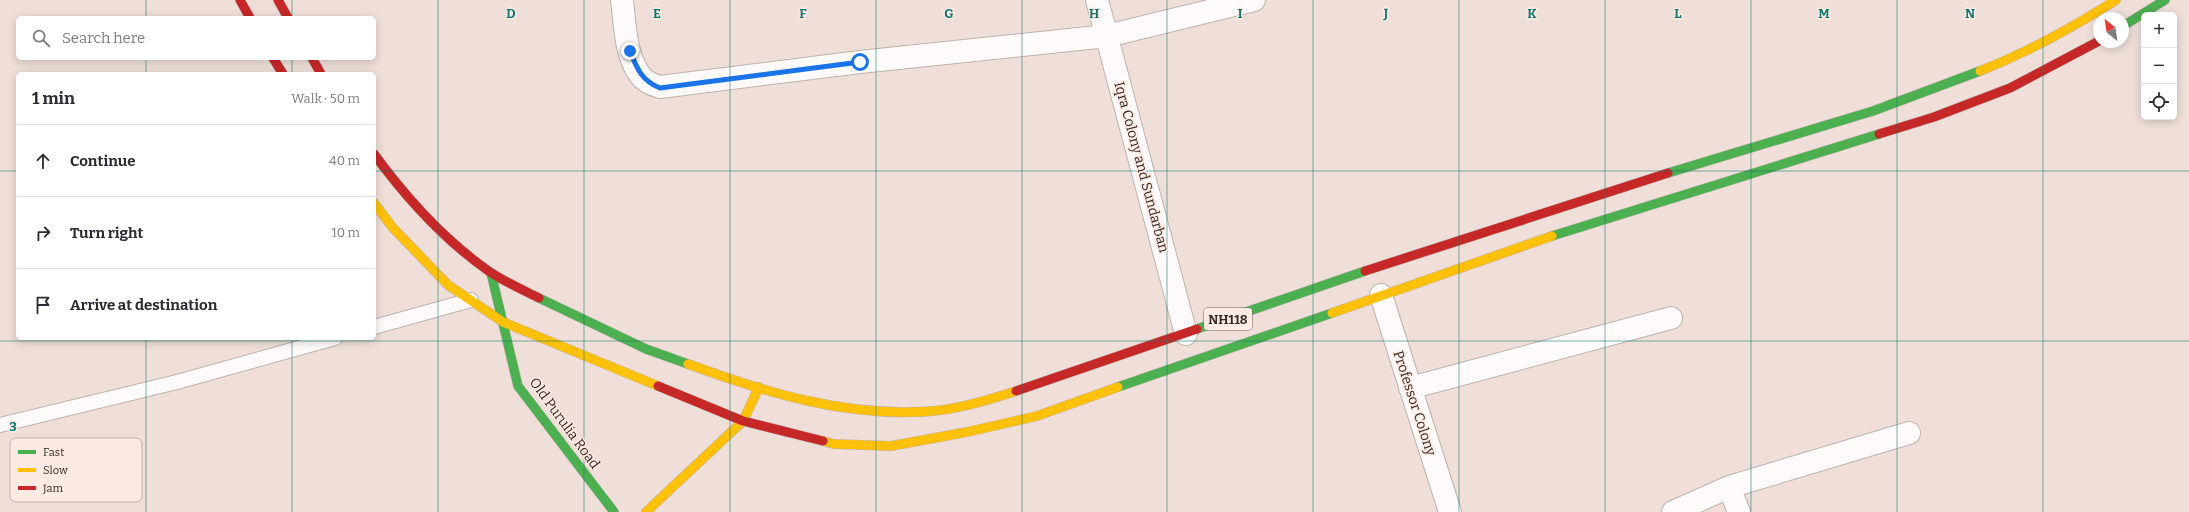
<!DOCTYPE html>
<html lang="en">
<head>
<meta charset="utf-8">
<style>
	:root { --surface:#fff; --page:#f2f2f3; --text:#2b2b33; --muted:#7c7c81; --line:#e1e1e2 }
	body { margin:0; font-family:Bitter,serif; background:var(--page); color:var(--text) }
	.controls { position:absolute; right:12px; top:12px; display:grid; overflow:hidden; border-radius:6px; box-shadow:0 2px 10px #0003 }
	.controls button { width:36px; height:36px; display:grid; place-items:center; padding:0; border:0; border-bottom:1px solid var(--line); background:var(--surface); color:var(--text); font:20px sans-serif }
	.compass { position:absolute; left:2093px; top:12px; width:36px; height:36px; border-radius:50%; background:var(--surface); box-shadow:0 2px 10px #0003; rotate:330deg }
	.stop { position:absolute; width:12px; height:12px; margin:-9px; border:3px solid #1a73e8; border-radius:50%; background:#fff }
	.stop.end { background:#1a73e8; border-color:#fff; box-shadow:0 1px 4px #0008 }
	.list { margin:0; padding:0; list-style:none }
	h2 { display:flex; justify-content:space-between; align-items:center; height:52px; margin:0; padding:0 16px; font-size:17px }
	h2 small { font-size:13px; font-weight:400; color:var(--muted) }
	.list li { display:grid; grid-template-columns:26px 1fr auto; gap:12px; align-items:center; box-sizing:border-box; height:72px; padding:0 16px; border-top:1px solid var(--line) }
	.list b { display:block; font-size:15px; white-space:nowrap }
	.list em { font-size:13px; font-style:normal; color:var(--muted) }
	.icon { flex:none; width:22px; height:22px; fill:none; stroke:currentColor; stroke-width:2; stroke-linecap:round; stroke-linejoin:round }
	.map { position:relative; flex:none; width:2189px; height:512px; overflow:hidden }
	.search { position:absolute; background:var(--surface); box-shadow:0 2px 10px #0003; left:16px; top:16px; width:360px; height:44px; display:flex; align-items:center; gap:10px; box-sizing:border-box; padding:0 14px; border-radius:6px; color:var(--muted); font-size:15px }
	.panel { position:absolute; background:var(--surface); box-shadow:0 2px 10px #0003; left:16px; top:72px; width:360px; height:268px; border-radius:6px }
	.map>svg:first-child { display:block }
	.lines { fill:none; stroke-linecap:round; stroke-linejoin:round }
	.lane-casing { stroke:#bfb2ad; stroke-width:16 }
	.street-casing { stroke:#bfb2ad; stroke-width:24 }
	.fast-casing { stroke:#bfb2ad; stroke-width:10 }
	.slow-casing { stroke:#bfb2ad; stroke-width:10 }
	.jam-casing { stroke:#bfb2ad; stroke-width:10 }
	.lane { stroke:#fdfaf9; stroke-width:14 }
	.street { stroke:#fdfaf9; stroke-width:22 }
	.fast { stroke:#4caf50; stroke-width:9 }
	.slow { stroke:#ffc107; stroke-width:9 }
	.jam { stroke:#c62828; stroke-width:9 }
	.route { stroke:#1a73e8; stroke-width:5 }
	.grid { fill:none; stroke:#0f766e; stroke-width:1; stroke-opacity:0.55 }
	.labels { text-anchor:middle; stroke-width:3; stroke-linejoin:round; paint-order:stroke }
	.shield { fill:#fdebe3; stroke:#70635d; stroke-width:1 }
	.shield-label { font-size:13px; font-weight:bold; fill:#342924 }
	.street-label { font-size:14px; fill:#342924; stroke:#fdebe3 }
	.key { fill:#fdebe3; stroke:#c1b1aa; stroke-width:1 }
	.key-label { font-size:11px; fill:#342924 }
	.grid-label { font-size:13px; text-anchor:middle; font-weight:bold; fill:#0f766e; stroke:#fdebe3; stroke-width:3; stroke-linejoin:round; paint-order:stroke }
</style>
</head>
<body>
<div class="map">
<svg width="2189" height="512" viewBox="0 0 2189 512">
	<rect width="100%" height="100%" fill="#efdfd8"/>
	<g class="lines">
		<defs>
			<path id="lane" d="M374,327l97,-27
				M0,425l177,-43 158,-44"/>
			<path id="street" d="M622,0c3,23 3,55 18,75 4,6 13,10 20,12l200,-25 247,-26 147,-36
				M1097,0l89,334
				M1381,295l69,217
				M1410,388l261,-70
				M1729,487l10,25
				M1673,512l56,-25 180,-54"/>
			<path id="fast" d="M2123,26l42,-26
				M1668,173l205,-62 107,-40
				M1552,236l327,-102
				M491,273l27,113 96,126
				M539,298l107,51 42,15
				M1197,329l168,-58
				M1118,387l214,-74"/>
			<path id="slow" d="M1980,71c48,-19 92,-43 136,-71
				M374,203l19,25 55,57 55,37 155,64
				M1332,313l220,-77
				M688,364c79,29 160,54 245,47 24,-2 59,-12 83,-20
				M823,441l11,3 57,2 76,-14 70,-16 81,-29
				M646,512l97,-91 16,-34"/>
			<path id="jam" d="M240,0l10,18
				M278,0l10,18
				M273,58l10,16
				M312,58l9,16
				M1879,134l55,-17 76,-29 89,-47
				M374,154c33,45 70,86 116,118 15,10 33,18 49,26
				M1365,271l303,-98
				M658,386l85,35 80,20
				M1016,391l181,-62"/>
		</defs>
		<use href="#lane" class="lane-casing"/>
		<use href="#street" class="street-casing"/>
		<use href="#fast" class="fast-casing"/>
		<use href="#slow" class="slow-casing"/>
		<use href="#jam" class="jam-casing"/>
		<use href="#lane" class="lane"/>
		<use href="#street" class="street"/>
		<use href="#fast" class="fast"/>
		<use href="#slow" class="slow"/>
		<use href="#jam" class="jam"/>
	</g>
	<g class="lines">
		<path class="route" d="M630,51c7,18 12,30 30,37l200,-26"/>
	</g>
	<path class="grid" d="M146,0v18M292,0v18M438,0v512M584,0v512M730,0v512M876,0v512M1022,0v512M1167,0v512M1313,0v512M1459,0v512M1605,0v512M1751,0v512M1897,0v512M2043,0v512M146,58v16M292,58v16M0,171h18M374,171h1815M146,338v174M292,338v174M0,341h2189"/>
	<g class="labels">
		<rect class="shield" x="1204" y="308" width="48" height="22" rx="3"/>
		<g class="shield-label">
			<text x="1228" y="324">NH118</text>
		</g>
		<g class="street-label">
			<text transform="translate(1142 167) rotate(75)" y="5">Iqra Colony and Sundarban</text>
			<text transform="translate(1415 403) rotate(72)" y="5">Professor Colony</text>
			<text transform="translate(565 423) rotate(54)" y="5">Old Purulia Road</text>
		</g>
	</g>
	<rect x="10" y="438" width="132" height="64" rx="6" class="key"/>
	<rect x="18" y="450" width="18" height="4" fill="#4caf50"/>
	<rect x="18" y="468" width="18" height="4" fill="#ffc107"/>
	<rect x="18" y="486" width="18" height="4" fill="#c62828"/>
	<g class="key-label">
		<text x="43" y="456">Fast</text>
		<text x="43" y="474">Slow</text>
		<text x="43" y="492">Jam</text>
	</g>
	<g class="grid-label">
		<text x="511" y="18">D</text>
		<text x="657" y="18">E</text>
		<text x="803" y="18">F</text>
		<text x="949" y="18">G</text>
		<text x="1094" y="18">H</text>
		<text x="1240" y="18">I</text>
		<text x="1386" y="18">J</text>
		<text x="1532" y="18">K</text>
		<text x="1678" y="18">L</text>
		<text x="1824" y="18">M</text>
		<text x="1970" y="18">N</text>
		<text x="13" y="431">3</text>
	</g>
</svg>
<div class="controls">
<button>+</button>
<button>−</button>
<button><svg class="icon" aria-label="locate" viewBox="0 0 24 24"><circle cx="12" cy="12" r="6"/><path d="M12 2v4M12 18v4M2 12h4M18 12h4"/></svg></button>
</div>
<svg class="compass" viewBox="-18 -18 36 36"><path d="M0-13l5 13h-10z" fill="#e53935"/><path d="M0 13l5-13h-10z" fill="#7c7c81"/></svg>
<div class="stop" style="left:860px;top:62px"></div>
<div class="stop end" style="left:630px;top:51px"></div>
<div class="search"><svg class="icon" aria-label="search" viewBox="0 0 24 24"><circle cx="10" cy="10" r="6"/><path d="M15 15l6 6"/></svg>Search here</div>
<section class="panel">
<h2>1 min<small>Walk · 50 m</small></h2>
<ul class="list">
<li><svg class="icon" aria-label="ahead" viewBox="0 0 24 24"><path d="M12 20V5M6 11l6-6 6 6"/></svg><div><b>Continue</b></div><em>40 m</em></li>
<li><svg class="icon" aria-label="right" viewBox="0 0 24 24"><path d="M7 20v-9h11M14 6l5 5-5 5"/></svg><div><b>Turn right</b></div><em>10 m</em></li>
<li><svg class="icon" aria-label="arrive" viewBox="0 0 24 24"><path d="M6 21V4h12l-3 4 3 4H6"/></svg><div><b>Arrive at destination</b></div></li>
</ul>
</section>
</div>
</body>
</html>
